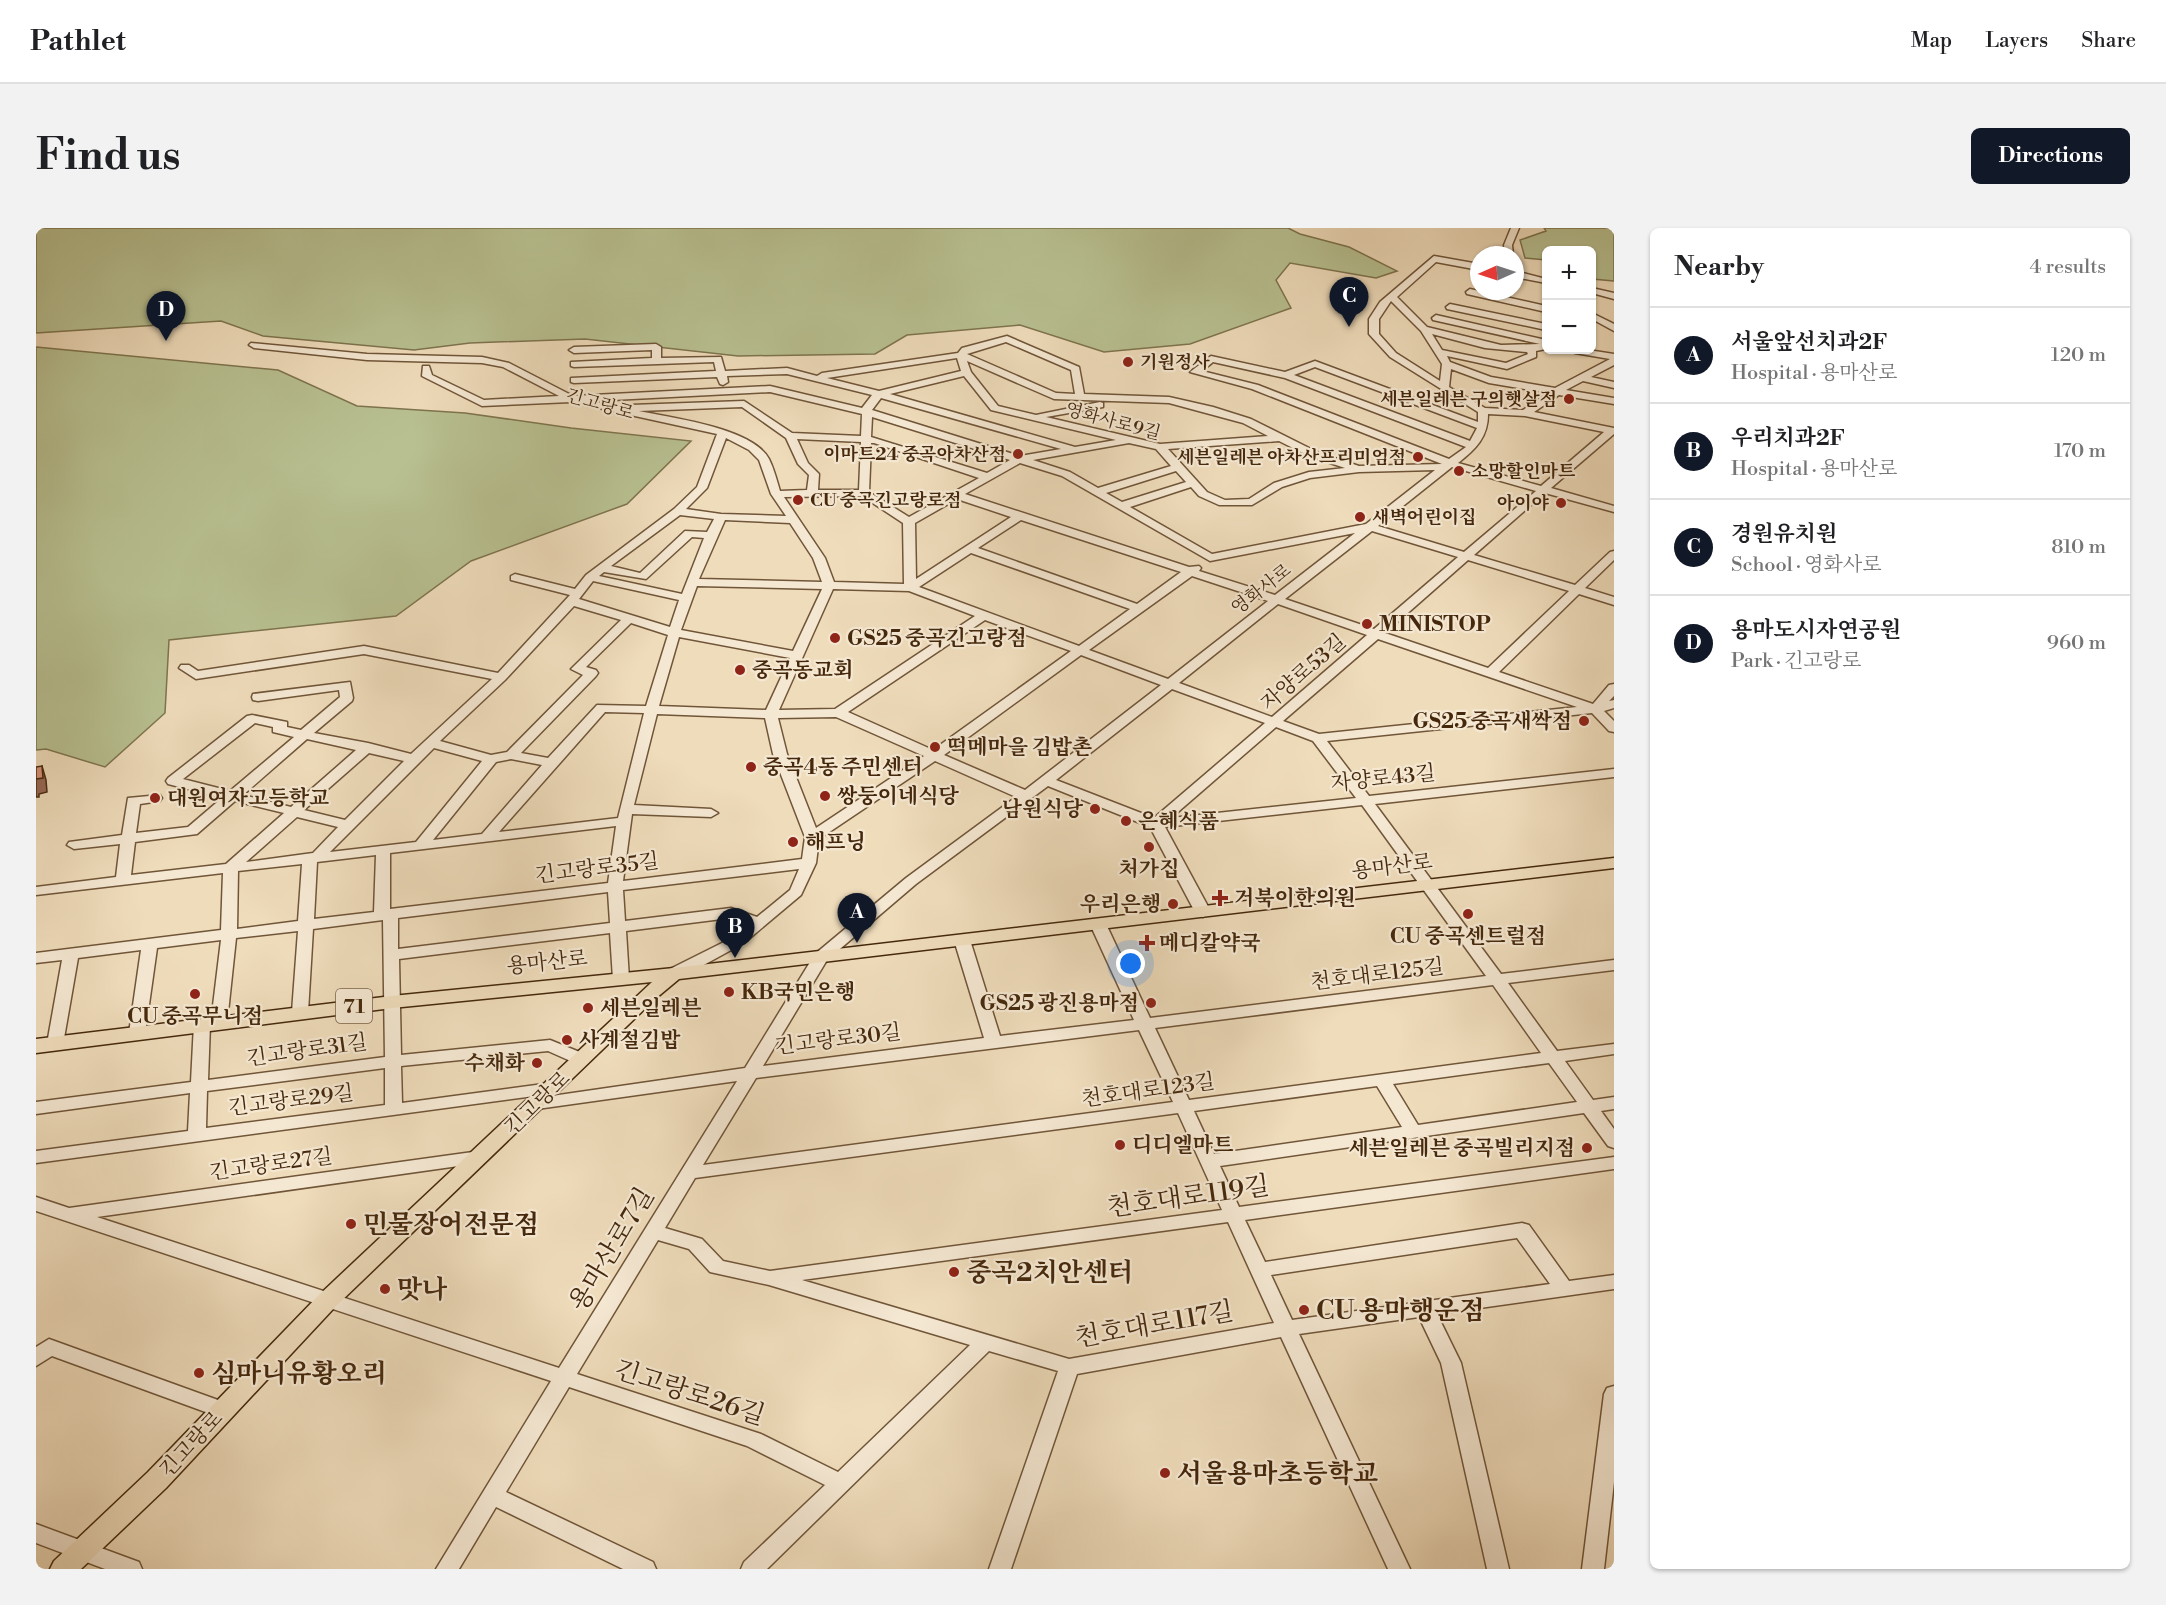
<!DOCTYPE html>
<html lang="en">
<head>
<meta charset="utf-8">
<style>
	:root { --surface:#fff; --page:#f2f2f2; --text:#202124; --muted:#757577; --line:#e0e0e0; --accent:#111827 }
	body { margin:0; font-family:"Libre Bodoni","Noto Serif KR",serif; background:var(--page); color:var(--text) }
	.controls { position:absolute; right:18px; top:18px; display:grid; overflow:hidden; border-radius:9px; box-shadow:0 2px 4px #0004 }
	.controls button { width:54px; height:54px; display:grid; place-items:center; padding:0; border:0; border-bottom:2px solid var(--line); background:var(--surface); color:var(--text); font:30px sans-serif }
	.compass { position:absolute; left:1434px; top:18px; width:54px; height:54px; border-radius:50%; background:var(--surface); box-shadow:0 2px 4px #0004; rotate:267deg }
	.you { position:absolute; left:1095px; top:736px; width:21px; height:21px; margin:-15px; border:4px solid #fff; border-radius:50%; background:#1a73e8; box-shadow:0 0 0 9px #1a73e833 }
	.badge { display:grid; place-items:center; width:39px; height:39px; border-radius:50%; background:var(--accent); color:#fff; font-size:20px; font-weight:700 }
	.pin { position:absolute; translate:-50% -50px; filter:drop-shadow(0 2px 3px #0008) }
	.pin::after { content:''; position:absolute; top:32px; width:21px; height:18px; background:inherit; clip-path:polygon(0 0,100% 0,50% 100%) }
	.list { margin:0; padding:0; list-style:none }
	h2 { display:flex; justify-content:space-between; align-items:center; height:78px; margin:0; padding:0 24px; font-size:26px }
	h2 small { font-size:20px; font-weight:400; color:var(--muted) }
	.list li { display:grid; grid-template-columns:39px 1fr auto; gap:18px; align-items:center; box-sizing:border-box; height:96px; padding:0 24px; border-top:2px solid var(--line) }
	.list b { display:block; font-size:22px; white-space:nowrap }
	.list p { margin:0; font-size:20px; white-space:nowrap; color:var(--muted) }
	.list em { font-size:20px; font-style:normal; color:var(--muted) }
	.map { position:relative; flex:none; width:1578px; height:1341px; overflow:hidden; border-radius:9px }
	header { display:flex; align-items:center; gap:36px; box-sizing:border-box; height:84px; padding:0 30px; background:var(--surface); border-bottom:2px solid var(--line) }
	header strong { font-size:28px }
	nav { display:flex; gap:33px; margin-inline-start:auto; font-size:21px }
	.intro { display:flex; align-items:center; justify-content:space-between; box-sizing:border-box; height:144px; padding:0 36px }
	h1 { margin:0; font-size:42px }
	.button { padding:15px 27px; border-radius:9px; background:var(--accent); color:#fff; font-size:21px; font-weight:700 }
	main { display:flex; gap:36px; padding:0 36px }
	aside { flex:1; background:var(--surface); border-radius:9px; box-shadow:0 2px 4px #0004 }
	.map>svg:first-child { display:block }
	.green { fill:#b8c091; stroke:#7e744e; stroke-width:1.5 }
	.lines { fill:none; stroke-linecap:round; stroke-linejoin:round }
	.minor-casing { stroke:#705538; stroke-width:3 }
	.major-casing { stroke:#45280c; stroke-width:3 }
	.minor { fill:#f5e8d3; fill-rule:evenodd }
	.major { fill:#efdcbb; fill-rule:evenodd }
	.shaded-wall { fill:#966654; stroke:#45280c; stroke-width:1.5 }
	.building { fill:#d79278; stroke:#45280c; stroke-width:1.5 }
	.poi-dot { fill:#8f2418; stroke:#f5e8d3; stroke-width:2 }
	.labels { text-anchor:middle; stroke-width:4.5; stroke-linejoin:round; paint-order:stroke }
	.far-poi-label { font-size:18px; font-weight:bold; fill:#45280c; stroke:#f5e8d3; text-anchor:start }
	.far-street-label { font-size:18px; fill:#45280c; stroke:#f5e8d3 }
	.shield { fill:#f5e8d3; stroke:#7a6248; stroke-width:1.5 }
	.shield-label { font-size:20px; font-weight:bold; fill:#45280c }
	.poi-label { font-size:21px; font-weight:bold; fill:#45280c; stroke:#f5e8d3; text-anchor:start }
	.street-label { font-size:21px; fill:#45280c; stroke:#f5e8d3 }
	.near-street-label { font-size:26px; fill:#45280c; stroke:#f5e8d3 }
	.near-poi-label { font-size:26px; font-weight:bold; fill:#45280c; stroke:#f5e8d3; text-anchor:start }
</style>
</head>
<body>
<header>
<strong>Pathlet</strong>
<nav><a>Map</a><a>Layers</a><a>Share</a></nav>
</header>
<div class="intro"><h1>Find us</h1><a class="button">Directions</a></div>
<main>
<div class="map">
<svg width="1578" height="1341" viewBox="0 0 1578 1341">
	<rect width="100%" height="100%" fill="#efdcbb"/>
	<filter id="stains"><feTurbulence type="fractalNoise" baseFrequency=".00333" numOctaves="4"/><feColorMatrix values="0 0 0 0 .2 0 0 0 0 .09 0 0 0 0 .02 0 0 0 .5 -.17"/></filter>
	<radialGradient id="worn" r=".72"><stop offset=".6" stop-color="#630" stop-opacity="0"/><stop offset="1" stop-color="#630" stop-opacity=".3"/></radialGradient>
	<path class="green" d="M0,0h1252l12,6 49,13 48,24 -21,7 -86,-15 -14,17 15,28 -101,36 -86,8 -84,-27 -113,10 -32,19 -137,2 -153,-17 -115,4 -56,7 -151,-14 -42,-15 -185,12z
		M1508,0h70v53l-22,-2v-29h-46v10l-21,-2 -5,-18 26,-9z
		M0,119l242,23 79,36 108,7 106,15 120,13 -64,63 -156,57 -75,55 -227,24 -4,73 -60,54 -59,-18 -10,1z"/>
	<g class="lines">
		<defs>
			<path id="minor" d="M1475,0h8l-7,17 1,10h-8l-1,-10z
				M1398,28l45,8v6l-43,-8 -39,35 30,30 74,18 39,-1 -107,-24 -1,-2 4,-3 110,25v9l-10,2v6l-29,12 -60,-13 3,6 41,15 64,11 55,-29 -35,-6 -4,-3h17l26,4v11l-23,12 23,5v6l-31,-7 -17,9 48,8v6l-55,-9 -25,17 80,16v6l-63,54 63,18v6l-69,-19 -71,62 101,30 35,-33 4,-1v9l-29,28 29,9v8l-35,-11 -80,78 94,32 16,-19 5,-1v12l-5,5 5,-1v8l-10,3 10,10v11l-5,-1 -17,-18 -265,28 42,55 245,-27v8l-239,27 126,170 113,-14v10l-106,13 49,68 57,-7v10l-49,7 28,39 21,-3v12l-13,2 13,18v19l-6,-2 -24,-33 -364,53 19,41 375,-50v12l-369,51 20,42 257,-39 7,2 40,56 45,-6v14l-177,25 24,49 48,206h-22l-46,-206 -22,-46 -120,17 111,235h-22l-107,-232 -204,37 -66,195h-22l69,-198 -69,-20 -222,218h-26l3,-7 81,-77 -78,-39 -178,-59 -63,105 147,70 3,7h-33l-127,-62 -37,62h-23l115,-188 -515,-170v-14l33,11 411,-57 6,2 3,4 -3,4 -6,2 -383,54 462,151 178,-287 -200,28 -6,-2 -3,-4 3,-4 214,-31 70,-114 91,-76 110,-81 -81,-36 -116,78 -3,24 -15,32 -57,48 -64,35 -6,1 -8,-5 2,-4 66,-33 14,-13 -18,-6 -104,13 3,48 -8,5 -8,-5 -3,-46 -211,26 2,96 149,-15 37,15 2,4 -2,4h-12l-27,-12 -147,15 1,37 149,-20 6,2 2,4 -2,4 -521,70v-12l152,-20 2,-38 -154,21v-12l155,-20 3,-58 2,-4h12l2,4 -2,56 177,-23 -2,-137 -70,9 -5,83 -2,4h-12l-2,-4 6,-81 -62,7 -9,84 -2,4h-12l-2,-4 10,-82 -64,8 -12,85 -2,4h-12l-2,-4 12,-83 -63,8 -15,86 -2,4h-12l-2,-4 15,-84 -26,3v-10l185,-23 2,-57 -187,22v-8l80,-10 4,-33 -46,5 -7,-4 2,-3 53,-7 6,-37 32,-3 2,3 -2,3 -20,3 -4,29 52,-6 34,-29 -54,-14 -2,-3 2,-3 79,-62 5,-1 35,7v5l14,3 39,-33 -1,-7 -81,11 -5,-1 -1,-3 1,-3 97,-12 3,16 -1,3 -38,32 54,10 43,11 81,-75 -128,-25 -168,25 -17,-11 2,-3h8l9,6 166,-25 134,27 72,-78 -59,-15v-4l4,-2 60,15 11,-14 88,-66 23,-22 20,-53 -146,-32 -89,4 -60,-30 1,-10h6l3,9 52,25 75,-4 -56,-29 -21,-4 -115,-3 -113,-12 -5,-3 2,-2 116,11 115,3 27,6 64,33 197,-10 92,22 10,-13 -85,-21 -60,2 1,6 -5,3 -3,-1 -3,-7 -143,6 -3,-1v-4l145,-7 -2,-9 -140,5 -3,-1v-4l81,-4v-8l-78,3 -5,-3 5,-3 82,-3 5,3v11l60,-1 4,14 62,-3 30,8 5,-3 136,-20 4,-5 45,-12 72,31 5,27 85,3 44,10 38,12 66,33 42,14 83,-2 -190,-75 -62,-17 21,-16 74,16 30,-11 163,61v-10l-88,-55 -21,-23v-15l11,-17zM1355,73l30,30 21,33 -2,17 -44,-28 -17,-19v-15zM1396,106l53,14 42,4 1,2 -22,9 -64,-13zM970,114l65,28 4,24 -19,-1 -89,-39zM921,130l4,13 -82,20 -52,-13zM931,133l87,38 115,4 74,20 25,13 -108,8 -114,-27 57,-10v-4l-3,-1 -64,13 -38,-9 -27,-34zM1177,134l72,16 181,69 -17,12 -191,-74 -56,-14zM1279,139l162,61 -7,13 -176,-66zM1415,141l38,14 59,10 -25,17 -38,-2 -36,-21zM928,148l27,34 125,30 -41,7 -185,-53zM734,164l92,22 -1,22 -69,-3 -48,-32 -113,4 -5,3 -33,-7zM845,170l180,51 -41,7 -148,-46zM706,179l44,31 12,26 11,11 -2,15 -27,1c-3,-10 -6,-22 -11,-32 -16,-31 -97,-41 -130,-48zM1452,186l37,2 79,16 -63,54 -83,-23c18,-14 30,-26 30,-49zM836,189l138,43 -23,13 -116,-36zM690,210l23,12 10,10 12,34 15,22 -65,-2 -35,-5 21,-21zM761,211l64,3 -2,48h-41l1,-16 -11,-11zM1243,213l30,15 36,12 -36,4 -35,11 -25,16 -24,1 -18,-8 -39,-43zM835,215h3l105,35 -70,39 -40,-25zM1093,215l27,6 15,17 -73,22 -28,-16 -37,-12zM984,235l42,13 148,85 145,-28 -80,62 -76,-24 2,-3 -2,-2 -10,1 -224,-73zM1416,239l84,24 -72,61 -86,-26zM1399,242l-69,54 -154,30 -82,-47 61,-20 8,9 20,9h33l30,-18 28,-9 49,-6zM1140,243l10,11 -64,20 -16,-9zM826,268l41,27 1,61 -70,-2 -9,-24 -41,-61zM921,271l54,18 -95,62 -1,-56zM644,287l34,4 -7,13 -22,-1 -45,42 -29,-7zM689,292l65,3 23,35 9,24 -123,-3zM985,292l160,52 -44,32 -159,-56zM1336,303l86,26 -84,72 -89,-30zM656,309l12,1 -22,56 -83,-18 5,-4 42,7zM935,325l159,56 -51,37 -160,-59zM1432,332l101,31 -81,77 -103,-35zM1156,348l76,25 -100,78 -79,-29zM557,353l86,19 -9,27 -91,-28zM661,358l125,3 -29,62 -112,-21zM797,361l76,2 66,25 -140,93 -56,1zM1242,376l89,31 -95,82 -93,-34zM538,378l47,14 -50,49 12,6 -76,77 -16,3 -51,-14 65,-61zM949,392l86,31 -138,99 -85,-38zM595,395l37,12 -22,71 -49,-1 -49,53 -27,-5 75,-77 2,-3 -2,-3 -10,-3zM643,409l111,21 -24,52 -107,-4zM1342,411l199,68 -258,27 -36,-13zM1045,427l80,30 -136,105 -81,-35zM1136,461l93,34 -111,95 -98,-38zM569,484l39,1 -26,105 -119,14zM621,486l108,4 8,36 32,83 -3,22 -179,22 9,-67 79,3 7,-4 -7,-4 -77,-4zM800,489l88,39 -108,72 -29,-74 -9,-36zM219,495l18,4v5l21,5 -64,54 -47,-12zM1240,499l37,14 43,57 -185,20zM271,511l49,11 -65,57 -48,-12zM398,520l48,13 -66,81 -86,10zM333,525l35,8 -59,59 -41,-10zM475,531l31,6 -60,69 -49,6 63,-78zM1012,558l102,41 45,85 8,5 8,-5 -46,-85 197,-22 124,171 -336,42 -44,-94 -8,-5 -8,5 44,96 -134,16 -30,-96 -8,-5 -8,5 30,98 -221,28 64,-106 89,-76zM199,573l49,12 -58,51 -95,11 4,-33 62,-8zM261,589l41,10 -25,26 -67,9zM580,598l-8,57 -218,26v-56zM340,627l-2,57 -60,7 3,-57zM266,636l-4,57 -61,8 1,-58zM763,641l-9,21 -33,27 -26,-9 -106,13 -2,-31zM572,664l2,31 -212,26v-31zM1457,757l48,68 -352,47 -34,-72zM1103,802l34,72 -470,63 53,-87zM1513,835l28,39 -159,23 -25,-41zM349,840v37l-179,23 1,-37zM1341,858l25,41 -188,27 -20,-43zM1142,885l44,97 -452,61 -47,-10 -21,-22 -37,-11 30,-50zM1192,994l46,101 -205,36 -267,-79zM1481,1010l33,46 -258,36 -21,-45zM622,1012l31,9 21,23 59,13 201,60 -132,127 -77,-38 -184,-60z
				M1479,43l31,8v4l-31,-6z
				M1556,60l22,5v6l-22,-6z
				M1434,61l76,17v6l-79,-18 -1,-2z
				M1414,76l96,20v6l-99,-21 -1,-2z
				M1556,85l22,11v7l-22,-12z
				M13,1111l180,65 3,6 -3,6 -7,2 -170,-62 -16,10v-19z
				M1578,1158v96l-10,87h-22l22,-175 3,-6z
				M0,1296l103,38 3,7h-37l-69,-26z"/>
			<path id="major" d="M1578,630v10l-935,111 -24,20 -320,308 -169,181 -85,81h-31l4,-8 94,-89 171,-177 333,-313 -260,26 -356,45v-14l356,-43 282,-28z"/>
		</defs>
		<use href="#minor" class="minor-casing"/>
		<use href="#major" class="major-casing"/>
		<use href="#minor" class="minor"/>
		<use href="#major" class="major"/>
	</g>
	<path class="shaded-wall" d="M6,538l4,14 1,12 -8,2v3h-3v-26z"/>
	<path class="building" d="M6,538l1,12 -7,1v-12z"/>
	<g class="poi-dot">
		<circle cx="1092" cy="134" r="6"/>
		<circle cx="1533" cy="171" r="6"/>
		<circle cx="982" cy="226" r="6"/>
		<circle cx="1382" cy="229" r="6"/>
		<circle cx="1423" cy="243" r="6"/>
		<circle cx="762" cy="272" r="6"/>
		<circle cx="1525" cy="275" r="6"/>
		<circle cx="1324" cy="289" r="6"/>
		<circle cx="1331" cy="396" r="6"/>
		<circle cx="799" cy="410" r="6"/>
		<circle cx="704" cy="442" r="6"/>
		<circle cx="1548" cy="493" r="6"/>
		<circle cx="899" cy="519" r="6"/>
		<circle cx="715" cy="539" r="6"/>
		<circle cx="789" cy="568" r="6"/>
		<circle cx="119" cy="570" r="6"/>
		<circle cx="1059" cy="581" r="6"/>
		<circle cx="1090" cy="593" r="6"/>
		<circle cx="757" cy="614" r="6"/>
		<circle cx="1113" cy="619" r="6"/>
		<path d="M1181 661h6v6h6v6h-6v6h-6v-6h-6v-6h6z"/>
		<circle cx="1137" cy="676" r="6"/>
		<circle cx="1432" cy="686" r="6"/>
		<path d="M1108 706h6v6h6v6h-6v6h-6v-6h-6v-6h6z"/>
		<circle cx="693" cy="764" r="6"/>
		<circle cx="159" cy="766" r="6"/>
		<circle cx="1115" cy="775" r="6"/>
		<circle cx="552" cy="780" r="6"/>
		<circle cx="531" cy="812" r="6"/>
		<circle cx="501" cy="835" r="6"/>
		<circle cx="1084" cy="917" r="6"/>
		<circle cx="1551" cy="920" r="6"/>
		<circle cx="315" cy="996" r="6"/>
		<circle cx="918" cy="1044" r="6"/>
		<circle cx="349" cy="1061" r="6"/>
		<circle cx="1268" cy="1082" r="6"/>
		<circle cx="163" cy="1145" r="6"/>
		<circle cx="1129" cy="1245" r="6"/>
	</g>
	<g class="labels">
		<g class="far-poi-label">
			<text x="1104" y="140">기원정사</text>
			<text x="1521" y="177" text-anchor="end">세븐일레븐 구의햇살점</text>
			<text x="970" y="232" text-anchor="end">이마트24 중곡아차산점</text>
			<text x="1370" y="235" text-anchor="end">세븐일레븐 아차산프리미엄점</text>
			<text x="1435" y="249">소망할인마트</text>
			<text x="774" y="278">CU 중곡긴고랑로점</text>
			<text x="1513" y="281" text-anchor="end">아이야</text>
			<text x="1336" y="295">새벽어린이집</text>
		</g>
		<g class="far-street-label">
			<text transform="translate(564 176) rotate(16)" y="6">긴고랑로</text>
			<text transform="translate(1077 193) rotate(15)" y="6">영화사로9길</text>
			<text transform="translate(1225 361) rotate(-38)" y="6">영화사로</text>
		</g>
		<rect class="shield" x="300" y="761" width="36" height="34" rx="4.5"/>
		<g class="shield-label">
			<text x="318" y="785">71</text>
		</g>
		<g class="poi-label">
			<text x="1343" y="403">MINISTOP</text>
			<text x="811" y="417">GS25 중곡긴고랑점</text>
			<text x="716" y="449">중곡동교회</text>
			<text x="1536" y="500" text-anchor="end">GS25 중곡새싹점</text>
			<text x="911" y="526">떡메마을 김밥촌</text>
			<text x="727" y="546">중곡4동 주민센터</text>
			<text x="801" y="575">쌍둥이네식당</text>
			<text x="131" y="577">대원여자고등학교</text>
			<text x="1047" y="588" text-anchor="end">남원식당</text>
			<text x="1102" y="600">은혜식품</text>
			<text x="769" y="621">해프닝</text>
			<text x="1113" y="648" text-anchor="middle">처가집</text>
			<text x="1198" y="677">거북이한의원</text>
			<text x="1125" y="683" text-anchor="end">우리은행</text>
			<text x="1432" y="715" text-anchor="middle">CU 중곡센트럴점</text>
			<text x="1123" y="722">메디칼약국</text>
			<text x="705" y="771">KB국민은행</text>
			<text x="1103" y="782" text-anchor="end">GS25 광진용마점</text>
			<text x="564" y="787">세븐일레븐</text>
			<text x="159" y="795" text-anchor="middle">CU 중곡무니점</text>
			<text x="543" y="819">사계절김밥</text>
			<text x="489" y="842" text-anchor="end">수채화</text>
			<text x="1096" y="924">디디엘마트</text>
			<text x="1539" y="927" text-anchor="end">세븐일레븐 중곡빌리지점</text>
		</g>
		<g class="street-label">
			<text transform="translate(1267 444) rotate(-41)" y="7">자양로53길</text>
			<text transform="translate(1347 550) rotate(-6)" y="7">자양로43길</text>
			<text transform="translate(1356 638) rotate(-7)" y="7">용마산로</text>
			<text transform="translate(561 640) rotate(-7)" y="7">긴고랑로35길</text>
			<text transform="translate(511 734) rotate(-6)" y="7">용마산로</text>
			<text transform="translate(1341 746) rotate(-7)" y="7">천호대로125길</text>
			<text transform="translate(802 811) rotate(-7)" y="7">긴고랑로30길</text>
			<text transform="translate(271 822) rotate(-8)" y="7">긴고랑로31길</text>
			<text transform="translate(1112 862) rotate(-8)" y="7">천호대로123길</text>
			<text transform="translate(255 872) rotate(-7)" y="7">긴고랑로29길</text>
			<text transform="translate(501 875) rotate(-44)" y="7">긴고랑로</text>
			<text transform="translate(235 936) rotate(-8)" y="7">긴고랑로27길</text>
			<text transform="translate(155 1216) rotate(-47)" y="7">긴고랑로</text>
		</g>
		<g class="near-street-label">
			<text transform="translate(1152 968) rotate(-8)" y="9">천호대로119길</text>
			<text transform="translate(575 1021) rotate(-59)" y="9">용마산로7길</text>
			<text transform="translate(1118 1096) rotate(-10)" y="9">천호대로117길</text>
			<text transform="translate(654 1164) rotate(18)" y="9">긴고랑로26길</text>
		</g>
		<g class="near-poi-label">
			<text x="327" y="1005">민물장어전문점</text>
			<text x="930" y="1053">중곡2치안센터</text>
			<text x="361" y="1070">맛나</text>
			<text x="1280" y="1091">CU 용마행운점</text>
			<text x="175" y="1154">심마니유황오리</text>
			<text x="1141" y="1254">서울용마초등학교</text>
		</g>
	</g>
	<rect width="100%" height="100%" filter="url(#stains)"/>
	<rect width="100%" height="100%" fill="url(#worn)"/>
</svg>
<div class="controls">
<button>+</button>
<button>−</button>
</div>
<svg class="compass" viewBox="-18 -18 36 36"><path d="M0-13l5 13h-10z" fill="#e53935"/><path d="M0 13l5-13h-10z" fill="#757577"/></svg>
<div class="you"></div>
<div class="pin badge" style="left:821px;top:715px">A</div>
<div class="pin badge" style="left:699px;top:730px">B</div>
<div class="pin badge" style="left:1313px;top:99px">C</div>
<div class="pin badge" style="left:130px;top:113px">D</div>
</div>
<aside>
<h2>Nearby<small>4 results</small></h2>
<ul class="list">
<li><span class="badge">A</span><div><b>서울앞선치과2F</b><p>Hospital · 용마산로</p></div><em>120 m</em></li>
<li><span class="badge">B</span><div><b>우리치과2F</b><p>Hospital · 용마산로</p></div><em>170 m</em></li>
<li><span class="badge">C</span><div><b>경원유치원</b><p>School · 영화사로</p></div><em>810 m</em></li>
<li><span class="badge">D</span><div><b>용마도시자연공원</b><p>Park · 긴고랑로</p></div><em>960 m</em></li>
</ul>
</aside>
</main>
</body>
</html>
